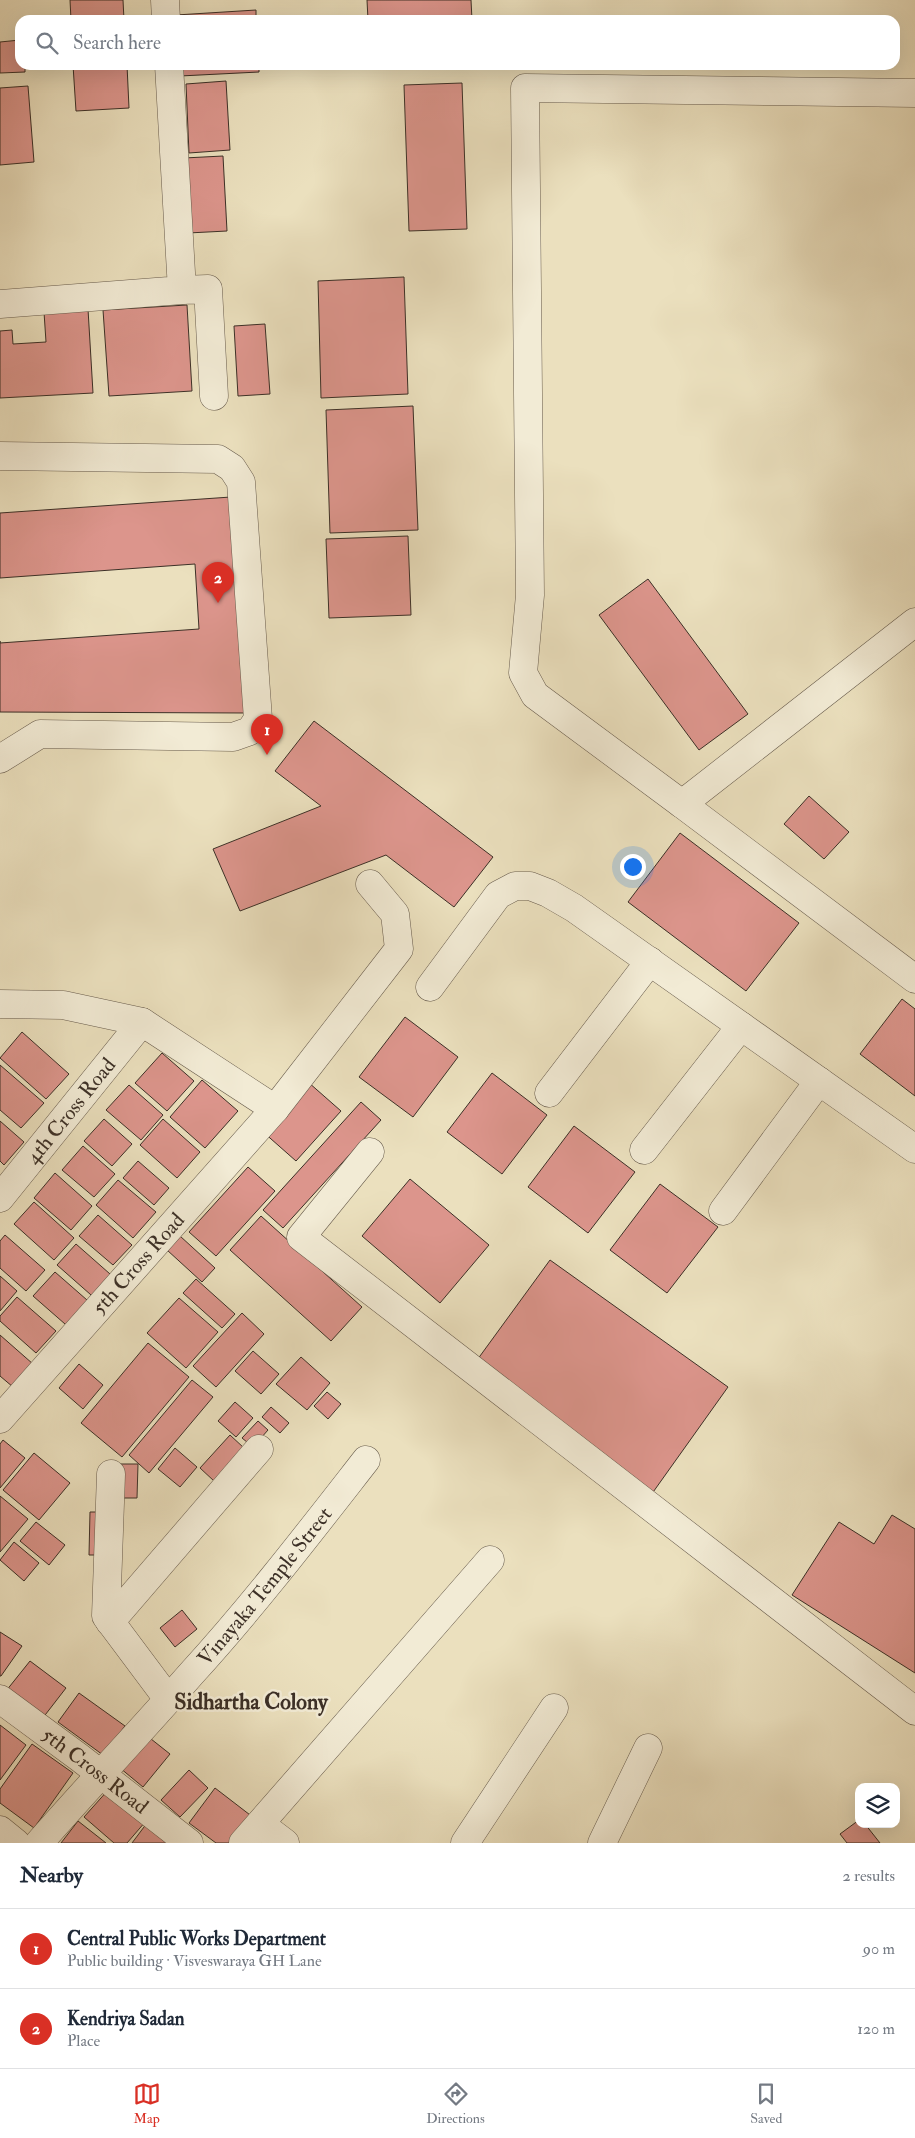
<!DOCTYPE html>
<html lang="en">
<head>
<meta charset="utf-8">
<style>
	:root { --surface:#fff; --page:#f2f2f3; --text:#1f2937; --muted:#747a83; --line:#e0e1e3; --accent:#d93025 }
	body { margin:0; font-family:"IM FELL Double Pica",serif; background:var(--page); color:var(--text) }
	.controls { position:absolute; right:15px; bottom:15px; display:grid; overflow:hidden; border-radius:10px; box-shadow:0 5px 20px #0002 }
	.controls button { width:45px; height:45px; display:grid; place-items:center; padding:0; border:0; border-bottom:1px solid var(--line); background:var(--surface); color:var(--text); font:25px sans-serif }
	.you { position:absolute; left:632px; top:866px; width:18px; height:18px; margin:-12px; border:4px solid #fff; border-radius:50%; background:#1a73e8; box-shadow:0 0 0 8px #1a73e833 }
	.badge { display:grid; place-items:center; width:32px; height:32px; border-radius:50%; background:var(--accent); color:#fff; font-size:16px; font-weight:700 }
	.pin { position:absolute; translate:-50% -41px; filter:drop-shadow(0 1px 2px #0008) }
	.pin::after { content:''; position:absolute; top:26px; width:18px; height:15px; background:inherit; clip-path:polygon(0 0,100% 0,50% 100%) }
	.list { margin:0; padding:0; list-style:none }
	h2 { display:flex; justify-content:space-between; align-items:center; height:65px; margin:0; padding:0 20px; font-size:21px }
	h2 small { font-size:16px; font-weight:400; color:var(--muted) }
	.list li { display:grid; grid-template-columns:32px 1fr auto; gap:15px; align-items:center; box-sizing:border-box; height:80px; padding:0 20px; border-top:1px solid var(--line) }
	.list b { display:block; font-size:19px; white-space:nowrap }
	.list p { margin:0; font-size:16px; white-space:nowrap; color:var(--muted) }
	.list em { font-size:16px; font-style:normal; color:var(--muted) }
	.icon { flex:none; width:28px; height:28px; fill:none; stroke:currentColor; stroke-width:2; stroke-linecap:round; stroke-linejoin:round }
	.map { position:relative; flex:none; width:915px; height:1843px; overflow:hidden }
	.search { position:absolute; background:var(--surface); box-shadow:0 5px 20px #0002; left:15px; right:15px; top:15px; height:55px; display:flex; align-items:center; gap:12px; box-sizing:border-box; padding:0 18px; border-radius:15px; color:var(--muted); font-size:19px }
	.sheet { height:225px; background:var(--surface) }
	nav { display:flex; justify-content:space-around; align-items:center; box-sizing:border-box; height:70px; border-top:1px solid var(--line); background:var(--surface); font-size:14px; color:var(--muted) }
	nav a { display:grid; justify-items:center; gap:2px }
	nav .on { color:var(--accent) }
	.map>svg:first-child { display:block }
	.building { fill:#dc958c; stroke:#3c3027 }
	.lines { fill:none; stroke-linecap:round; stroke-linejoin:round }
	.minor-casing { stroke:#685c4d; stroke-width:29 }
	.minor { stroke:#f2ebd5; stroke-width:28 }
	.labels { text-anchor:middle; stroke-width:5; stroke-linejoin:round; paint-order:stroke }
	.street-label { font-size:21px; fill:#3c3027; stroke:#f2ebd5 }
	.neighbourhood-label { font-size:22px; font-weight:bold; fill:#3c3027; stroke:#f2ebd5 }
</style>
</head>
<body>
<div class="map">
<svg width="915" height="1843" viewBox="0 0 915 1843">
	<rect width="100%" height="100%" fill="#ebe0be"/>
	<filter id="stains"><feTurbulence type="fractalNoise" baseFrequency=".004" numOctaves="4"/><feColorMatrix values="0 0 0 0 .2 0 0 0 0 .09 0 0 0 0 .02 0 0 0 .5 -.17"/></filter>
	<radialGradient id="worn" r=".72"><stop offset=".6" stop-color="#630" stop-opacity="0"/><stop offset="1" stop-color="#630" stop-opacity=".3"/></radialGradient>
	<path class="building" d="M70,0h53l1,20h-53z
		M367,0h104l1,20h-104z
		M256,10v10h-79l-1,-5z
		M20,40v25h5v7l-25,1v-31z
		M73,65h54l2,43 -53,3z
		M179,65h80v7l-79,4z
		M226,81l4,69 -41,3 -3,-69z
		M462,83l5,146 -58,2 -5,-146z
		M28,86l6,76 -34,3v-77z
		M223,156l4,75 -39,2 -4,-75z
		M404,277l4,117 -87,4 -3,-117z
		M187,305l5,86 -83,5 -6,-86z
		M88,309l5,84 -93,5v-67l12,-1 1,14 33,-2 -2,-30z
		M265,324l5,70 -32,2 -4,-70z
		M413,406l5,124 -88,3 -4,-123z
		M231,497l16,216 -247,-1v-71v2l199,-14 -4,-65 -195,14v-65z
		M408,536l3,79 -82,3 -3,-79z
		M648,579l100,135 -49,36 -100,-135z
		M314,721l179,136 -39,50 -68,-52 -146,56 -27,-62 108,-43 -46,-35z
		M809,796l40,36 -25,27 -40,-35z
		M680,833l119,90 -53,68 -118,-89z
		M902,999l13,10v87l-55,-42z
		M405,1017l53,40 -45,60 -54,-40z
		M22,1032l47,42 -23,25 -46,-41z
		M162,1053l32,28 -27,30 -32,-28z
		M0,1065l44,38 -23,25 -21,-18z
		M492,1073l55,42 -45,59 -55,-42z
		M202,1080l36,31 -33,37 -35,-31z
		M308,1082l33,29 -45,50 -34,-30z
		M129,1085l34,30 -22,25 -35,-30z
		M361,1102l20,18 -98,108 -20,-18z
		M104,1119l28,25 -20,22 -28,-25z
		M163,1119l37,33 -23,26 -37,-33z
		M0,1121l24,21 -20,23 -4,-4z
		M574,1126l61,46 -47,61 -60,-46z
		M83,1146l32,28 -21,23 -32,-27z
		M138,1161l31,27 -15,17 -31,-27z
		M248,1167l27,24 -59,65 -27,-24z
		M55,1173l37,33 -21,24 -37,-32z
		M410,1179l79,66 -49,58 -78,-67z
		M118,1180l38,32 -23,26 -37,-33z
		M660,1184l58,43 -51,66 -57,-43z
		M34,1202l40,36 -20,22 -40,-36z
		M98,1215l34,30 -19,20 -34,-29z
		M261,1216l101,91 -31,34 -101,-91z
		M5,1235l40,35 -19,21 -26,-23v-27z
		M180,1236l35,32 -13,14 -35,-32z
		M76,1244l42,37 -19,21 -42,-37z
		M550,1260l178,127 -77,108 -179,-128z
		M55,1272l40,35 -22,24 -40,-35z
		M0,1276l17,15 -17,20z
		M196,1279l39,35 -13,14 -39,-35z
		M17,1297l39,34 -20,22 -36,-32v-5z
		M179,1298l39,34 -32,36 -39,-35z
		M242,1313l22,21 -48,53 -23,-21z
		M0,1335l33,29 -20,23 -13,-11z
		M148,1343l41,34 -67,80 -41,-34z
		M253,1351l26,23 -18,20 -26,-23z
		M301,1357l29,26 -23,27 -31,-26z
		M79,1364l24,21 -20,24 -24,-21z
		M192,1380l21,17 -64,76 -20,-18z
		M327,1392l14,12 -13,15 -14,-13z
		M235,1402l18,16 -17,19 -18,-16z
		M271,1407l18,16 -9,10 -18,-16z
		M258,1421l10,9 -15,17 -11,-9z
		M230,1435l14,13 -30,33 -14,-13z
		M3,1440l22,18 -25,30v-44z
		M175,1448l22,19 -17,20 -22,-18z
		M34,1453l36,30 -31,37 -36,-30z
		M115,1464h23l-1,34h-22z
		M0,1496l28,23 -28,33z
		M90,1512h15l-1,43h-15z
		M892,1515l23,14v144l-123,-78 47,-73 35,22z
		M36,1522l29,23 -16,20 -29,-24z
		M14,1542l25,21 -15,18 -24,-21z
		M182,1610l15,19 -22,18 -15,-19z
		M0,1632l22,14 -21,30h-1z
		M30,1661l36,27 -24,31 -36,-28z
		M79,1693l46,33 -22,29 -45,-33z
		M0,1725l26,20 -26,35z
		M146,1735l24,19 -27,33 -23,-19z
		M32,1744l41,29 -39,55 -34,-25v-14z
		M189,1770l19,18 -28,29 -19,-17z
		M215,1788l39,30 -19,25h-19l-27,-20z
		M109,1789l37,32 -19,22h-13l-30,-26z
		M859,1820v4h6l15,19h-33l-7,-9z
		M78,1821l28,22h-45z
		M147,1823l22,16 -3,4h-34z"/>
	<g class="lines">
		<defs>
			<g id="minor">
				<path d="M165,0l1,20"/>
				<path d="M182,290l26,-1 6,107"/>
				<path d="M0,304l182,-14 -13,-225"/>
				<path d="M0,456l218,3 14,9 9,14 17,237 -8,12 -17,6 -193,-3 -40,25"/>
				<path d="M915,622l-233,182 233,175"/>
				<path d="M682,804l-147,-109 -12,-22 7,-78 -5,-507 390,5"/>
				<path d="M430,987l68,-92 17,-9h15l18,7 26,15 341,241"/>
				<path d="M0,1004l63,1 79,17 133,87"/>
				<path d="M549,1093l101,-132"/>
				<path d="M644,1150l97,-124"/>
				<path d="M370,1152l-69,85 614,474"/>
				<path id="s1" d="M0,1198l142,-176"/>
				<path d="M723,1211l96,-130"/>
				<path id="s2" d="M0,1419l275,-310 124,-160 -4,-35 -25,-30"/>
				<path d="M111,1474l-5,142 62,83"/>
				<path d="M110,1622l149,-173"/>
				<path id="s3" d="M0,1699l80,59 109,85"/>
				<path d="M260,1824l25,19"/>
				<path d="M0,1830l16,13"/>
				<path id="s4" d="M39,1843c50,-57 102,-112 152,-169 62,-68 118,-141 175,-214"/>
				<path d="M243,1843l247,-283"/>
				<path d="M465,1843l89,-135"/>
				<path d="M602,1843l46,-95"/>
			</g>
		</defs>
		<use href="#minor" class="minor-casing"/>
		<use href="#minor" class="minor"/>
	</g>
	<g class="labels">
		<g class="street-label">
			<text dy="7" stroke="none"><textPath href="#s1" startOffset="112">4th Cross Road</textPath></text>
			<text dy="7" stroke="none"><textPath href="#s2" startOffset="208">5th Cross Road</textPath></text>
			<text dy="7" stroke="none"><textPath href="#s4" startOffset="342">Vinayaka Temple Street</textPath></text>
			<text dy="7" stroke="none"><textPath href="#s3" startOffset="119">5th Cross Road</textPath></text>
		</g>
		<g class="neighbourhood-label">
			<text x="251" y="1709">Sidhartha Colony</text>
		</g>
	</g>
	<rect width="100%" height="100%" filter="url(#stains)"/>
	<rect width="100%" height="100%" fill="url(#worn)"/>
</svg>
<div class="controls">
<button><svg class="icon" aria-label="layers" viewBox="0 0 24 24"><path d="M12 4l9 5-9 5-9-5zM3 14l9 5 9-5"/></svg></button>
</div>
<div class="you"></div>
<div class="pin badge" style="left:267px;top:755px">1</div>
<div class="pin badge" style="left:218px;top:603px">2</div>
<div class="search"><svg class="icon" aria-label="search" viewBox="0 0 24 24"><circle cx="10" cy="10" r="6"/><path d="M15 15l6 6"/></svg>Search here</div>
</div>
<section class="sheet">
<h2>Nearby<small>2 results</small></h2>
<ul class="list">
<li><span class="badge">1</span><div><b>Central Public Works Department</b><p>Public building · Visveswaraya GH Lane</p></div><em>90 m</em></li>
<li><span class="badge">2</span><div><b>Kendriya Sadan</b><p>Place</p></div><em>120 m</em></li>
</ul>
</section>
<nav>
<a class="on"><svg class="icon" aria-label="map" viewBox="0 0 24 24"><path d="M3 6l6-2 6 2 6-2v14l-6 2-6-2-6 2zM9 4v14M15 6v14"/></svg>Map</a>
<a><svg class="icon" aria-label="directions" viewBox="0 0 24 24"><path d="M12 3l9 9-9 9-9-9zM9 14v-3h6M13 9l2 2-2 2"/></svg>Directions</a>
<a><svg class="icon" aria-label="saved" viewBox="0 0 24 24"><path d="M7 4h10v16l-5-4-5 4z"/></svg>Saved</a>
</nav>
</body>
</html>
